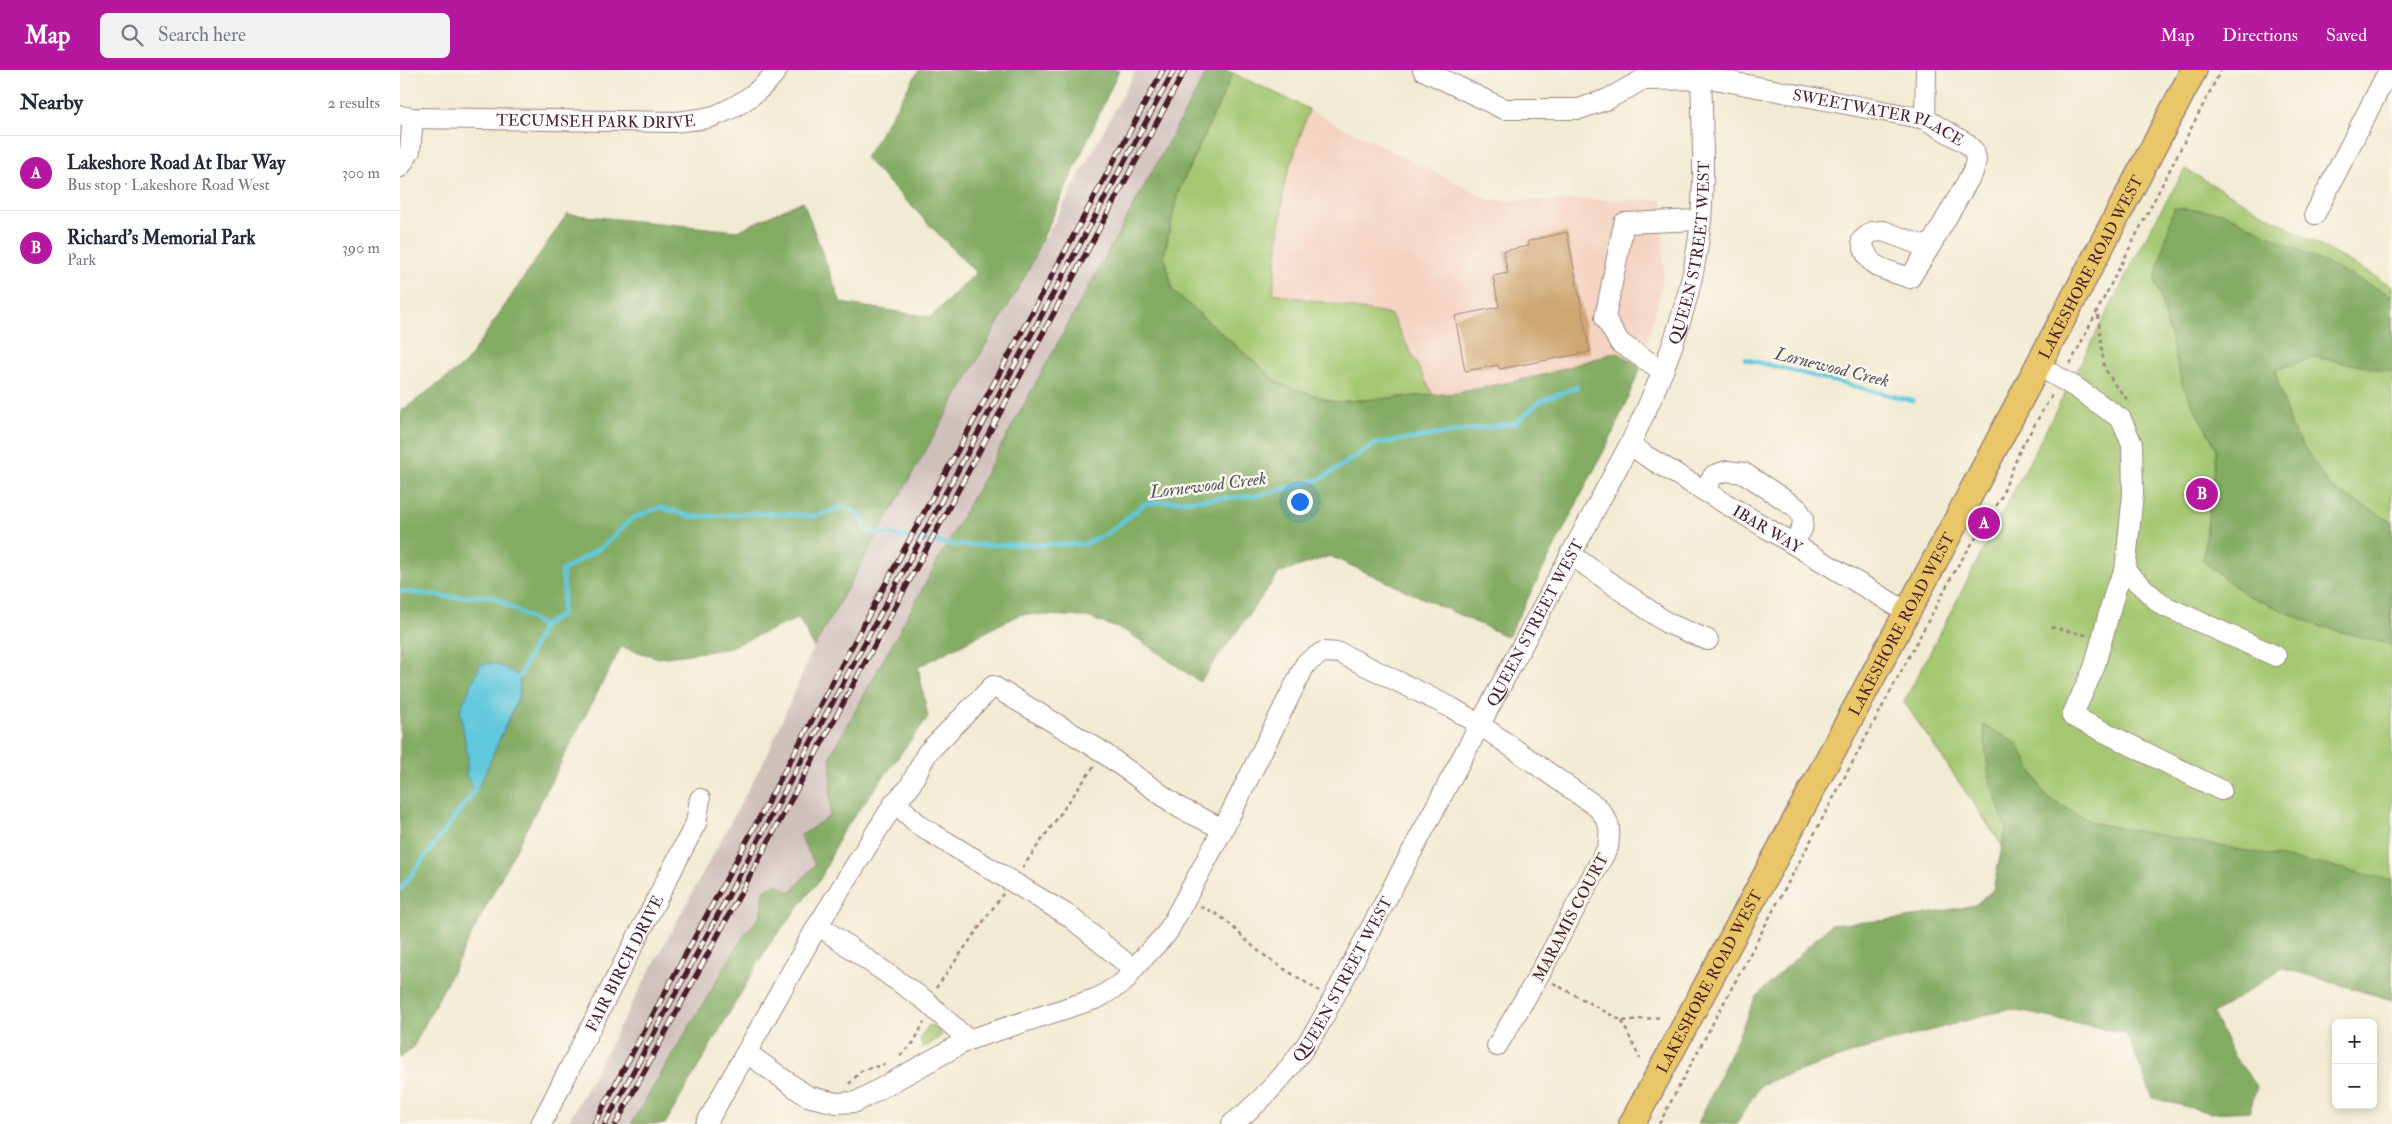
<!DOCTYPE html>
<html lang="en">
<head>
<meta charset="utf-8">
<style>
	:root { --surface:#fff; --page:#f2f2f3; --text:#1f2937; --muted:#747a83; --line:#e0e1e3; --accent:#b5179e }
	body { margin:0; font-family:"IM FELL Double Pica",serif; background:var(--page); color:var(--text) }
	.controls { position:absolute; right:15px; bottom:15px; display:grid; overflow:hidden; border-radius:8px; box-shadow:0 2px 8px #0003 }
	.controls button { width:45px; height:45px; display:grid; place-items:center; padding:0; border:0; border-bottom:1px solid var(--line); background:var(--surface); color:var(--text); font:25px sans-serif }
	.you { position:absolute; left:899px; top:431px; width:18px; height:18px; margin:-12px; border:4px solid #fff; border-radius:50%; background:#1a73e8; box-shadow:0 0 0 8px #1a73e833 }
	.badge { display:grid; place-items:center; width:32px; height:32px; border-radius:50%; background:var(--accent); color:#fff; font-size:16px; font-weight:700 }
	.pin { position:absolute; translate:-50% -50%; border:2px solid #fff; box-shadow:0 1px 5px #0006 }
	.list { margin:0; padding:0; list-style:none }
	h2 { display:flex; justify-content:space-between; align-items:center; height:65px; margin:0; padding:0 20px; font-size:21px }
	h2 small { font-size:16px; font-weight:400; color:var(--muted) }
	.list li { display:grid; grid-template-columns:32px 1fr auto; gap:15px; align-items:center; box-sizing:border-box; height:75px; padding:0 20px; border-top:1px solid var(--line) }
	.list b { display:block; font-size:19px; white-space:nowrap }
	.list p { margin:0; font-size:16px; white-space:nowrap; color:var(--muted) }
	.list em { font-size:16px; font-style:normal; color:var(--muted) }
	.icon { flex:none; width:28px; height:28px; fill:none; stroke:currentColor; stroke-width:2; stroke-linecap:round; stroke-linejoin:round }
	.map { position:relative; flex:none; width:1992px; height:1054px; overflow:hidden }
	header { display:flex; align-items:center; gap:30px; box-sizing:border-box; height:70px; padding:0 25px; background:var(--accent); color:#fff }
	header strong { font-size:24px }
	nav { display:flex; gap:28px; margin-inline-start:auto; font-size:18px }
	.search { width:350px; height:45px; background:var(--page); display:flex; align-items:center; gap:12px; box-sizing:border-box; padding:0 18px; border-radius:8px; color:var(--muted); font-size:19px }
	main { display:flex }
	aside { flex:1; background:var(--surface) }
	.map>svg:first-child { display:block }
	.built { fill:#f4d3c1 }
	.industrial { fill:#d0c0bc }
	.green { fill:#a4c872; stroke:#77744e }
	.forest { fill:#83ac64; stroke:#666648; fill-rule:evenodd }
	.water { fill:#61c8dd; stroke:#567484 }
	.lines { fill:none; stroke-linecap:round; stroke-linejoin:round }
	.stream { stroke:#61c8dd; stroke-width:4.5 }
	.building { fill:#cea671 }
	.minor-casing { stroke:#9e857f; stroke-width:22 }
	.major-casing { stroke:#9e857f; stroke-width:28 }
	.path { stroke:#9e857f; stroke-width:2.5; stroke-dasharray:4 4; stroke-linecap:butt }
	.minor { stroke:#fff; stroke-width:20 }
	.major { stroke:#e9c769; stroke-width:25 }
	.rail-casing { stroke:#4a1f2b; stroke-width:5.5 }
	.rail { stroke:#fbf7ec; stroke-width:4; stroke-dasharray:11; stroke-linecap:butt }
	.labels { text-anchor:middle; stroke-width:5; stroke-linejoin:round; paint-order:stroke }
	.street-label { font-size:16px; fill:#4a1f2b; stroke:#fbf7ec }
	.water-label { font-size:18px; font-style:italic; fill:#515260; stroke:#fbf7ec }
</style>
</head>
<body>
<header>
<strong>Map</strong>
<div class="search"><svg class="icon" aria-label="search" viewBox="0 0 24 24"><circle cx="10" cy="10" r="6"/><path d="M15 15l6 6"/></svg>Search here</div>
<nav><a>Map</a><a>Directions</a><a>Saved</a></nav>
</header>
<main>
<aside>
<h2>Nearby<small>2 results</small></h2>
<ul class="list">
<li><span class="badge">A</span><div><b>Lakeshore Road At Ibar Way</b><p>Bus stop · Lakeshore Road West</p></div><em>300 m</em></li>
<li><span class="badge">B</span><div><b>Richard's Memorial Park</b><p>Park</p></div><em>390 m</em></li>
</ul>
</aside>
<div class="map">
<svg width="1992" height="1054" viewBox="0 0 1992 1054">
	<rect width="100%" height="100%" fill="#fbf7ec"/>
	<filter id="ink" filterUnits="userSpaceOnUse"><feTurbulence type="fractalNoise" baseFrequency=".02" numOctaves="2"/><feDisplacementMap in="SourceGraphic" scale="10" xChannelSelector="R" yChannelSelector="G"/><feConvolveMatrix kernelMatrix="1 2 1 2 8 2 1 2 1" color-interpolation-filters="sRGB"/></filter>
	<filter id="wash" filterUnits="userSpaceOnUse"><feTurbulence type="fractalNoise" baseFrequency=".0096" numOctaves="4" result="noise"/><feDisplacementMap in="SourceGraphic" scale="20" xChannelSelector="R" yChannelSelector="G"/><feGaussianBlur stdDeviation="1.12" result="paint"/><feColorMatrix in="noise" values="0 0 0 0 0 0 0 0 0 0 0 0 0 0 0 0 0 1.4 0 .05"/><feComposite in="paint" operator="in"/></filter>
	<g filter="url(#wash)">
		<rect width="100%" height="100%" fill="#f2ebd3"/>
		<path class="built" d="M833,3l258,127h171l2,75 -23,92 -25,-15 -73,23 -86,18 -122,9 -157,-210z"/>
		<path class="industrial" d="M736,0h73l-291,596 10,51 -87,117 -20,44 -53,68 -103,178h-98l200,-369 47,-108 215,-378z"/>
		<path class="green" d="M833,3l76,36 -25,76 -11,108 118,22 42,80 -98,7 -55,-18 -107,-93 -9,-36 14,-63z
			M1785,99l207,117v651l-373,-67 -115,-168 247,-474z
			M529,955l7,2 6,8 -13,10 -7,2 -2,-9z"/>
		<path class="forest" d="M519,0h200l-90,199 -215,378 -15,-29 -74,31 -66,9 -38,-11 -209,402 -12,9v-646l65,-48 102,-150 170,17 66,-30 38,102 90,14 45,-44 -111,-115zM119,626l-40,90 -4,4 -9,-14 2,-18 -8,-48z
			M808,0h18l7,3 -55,119 -14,63 9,36 107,93 55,18 122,-9 86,-18 73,-23 25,15 -30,70 -103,200 -178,-81 -51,17 -79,109 -72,-50 -41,-15 -67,-3 -102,53 10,50 -87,117 -20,44 -53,68 -103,178h-34l112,-187 17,-21 4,-26 13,-6 14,9 24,-29 -15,-28 30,-20 1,-61z
			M1774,138l48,4 170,84v76l-77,-15 -40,13 15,55 39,61 63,36v123l-73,-19 -73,-31 -43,-34 13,-113 -33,-61 -28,-109z
			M1583,655l34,18 29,54 47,26 227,41 72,16v120l-109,-32 -70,46 20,41 24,31 -7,25 -39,2 -58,-15 -27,-65 -118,-24 -137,38 -110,37 -25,40h-38l58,-127 74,-72 71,-6 74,-14 18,-15 13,-62 -17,-50z"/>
		<path class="water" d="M94,593l26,13 -1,20 -40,90 -4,4 -9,-14 2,-18 -8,-48 21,-46z"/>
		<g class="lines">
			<path class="stream" d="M1345,289l168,42
				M0,521l48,6 44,-1 51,30 18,-11 3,-22 -2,-22 43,-26 26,-26 29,-12 32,10 73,-4 52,3 26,-10 19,10 4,15 89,14 130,-1 23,-11 38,-30 110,-7 65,-17 54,-35 140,-21 26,-22 36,-14
				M120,606l23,-50
				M0,820l75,-100"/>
		</g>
		<g id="blocks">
			<path class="building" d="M1167,162l23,120 -91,17 -1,-4 -33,6 -10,-55 44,-9 -6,-31 15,-3 -5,-22 26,-5 -1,-5z"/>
		</g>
	</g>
	<g filter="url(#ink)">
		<use href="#blocks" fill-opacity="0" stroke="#9e857f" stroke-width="1"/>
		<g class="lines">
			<defs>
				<g id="minor">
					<path id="s1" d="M1023,0l81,39h75l29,-10 34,-19 73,-1 210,40 41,24 8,8 2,9 -3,12 -44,76 -46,-17 -11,1 -10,8c5,30 23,29 48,38l19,-30"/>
					<path id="s2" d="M0,46l13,2 262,4c12,-2 27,-2 39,-6 24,-9 48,-25 63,-46"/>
					<path d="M1525,49l1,-49"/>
					<path d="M0,97l10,-16 3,-33"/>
					<path d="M1915,144l74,-144"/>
					<path d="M1639,296l36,21 46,32 11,25 1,50 -8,77 -9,17 -22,80 -22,48 149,74"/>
					<path d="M1263,301l-43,-28 -15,-25 19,-95 76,-3"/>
					<path id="s3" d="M1230,374l16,12 261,156"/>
					<path d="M1304,420l10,-15 13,-4 17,2 53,35 6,10 -1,11 -9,15"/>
					<path d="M1170,484l97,69 41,17"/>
					<path d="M1725,501l37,34 114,51"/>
					<path d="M495,732l25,24 149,90 64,53"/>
					<path d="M418,855l108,76 42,39"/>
					<path d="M347,983l60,43 29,7 20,-1 112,-62 130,-42 26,-16 9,-13 34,-36 56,-104 83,-166 17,-11 17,1 112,55 27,16 118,83c13,15 14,20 11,40l-69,128 -42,71"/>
					<path id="s4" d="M141,1054l155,-301 4,-24"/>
					<path d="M306,1054l112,-199 77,-123 14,-14 18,-35 66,-67 105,63 82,59 43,21"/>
					<path id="s5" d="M832,1054c36,-27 62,-59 86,-97l312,-583c35,-71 64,-146 71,-225 4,-50 1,-99 0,-149"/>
				</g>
				<g id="major">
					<path id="s6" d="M1232,1054l321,-597 241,-457"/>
				</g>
			</defs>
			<use href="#minor" class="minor-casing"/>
			<use href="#major" class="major-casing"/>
			<path class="path" d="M1698,245l6,52 11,18 15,18
				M1670,294l151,-294
				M1651,557l35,8
				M622,798l72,-102
				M800,837c27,8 34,24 55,41 19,16 43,29 64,43
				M1153,913l69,38 41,-4
				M536,918l67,-94
				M1222,951l18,38
				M500,986l14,-14 10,-20
				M449,1014l12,-13 24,-7
				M1259,1054l298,-557 43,-67 20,-50 33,-57"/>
			<use href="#minor" class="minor"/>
			<use href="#major" class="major"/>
			<defs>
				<path id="rail" d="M194,1054l569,-1054
					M205,1054l569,-1054
					M216,1054l569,-1054"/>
			</defs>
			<use href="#rail" class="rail-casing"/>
			<use href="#rail" class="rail"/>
		</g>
	</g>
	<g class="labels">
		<g class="street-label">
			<text dy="6" stroke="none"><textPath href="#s2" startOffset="196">TECUMSEH PARK DRIVE</textPath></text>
			<text dy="6" stroke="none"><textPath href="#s1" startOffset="476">SWEETWATER PLACE</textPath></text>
			<text dy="6" stroke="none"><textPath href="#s5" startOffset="994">QUEEN STREET WEST</textPath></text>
			<text dy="6" stroke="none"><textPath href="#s6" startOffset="972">LAKESHORE ROAD WEST</textPath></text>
			<text dy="6" stroke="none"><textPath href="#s3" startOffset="162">IBAR WAY</textPath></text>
			<text dy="6" stroke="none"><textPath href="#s5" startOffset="589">QUEEN STREET WEST</textPath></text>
			<text dy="6" stroke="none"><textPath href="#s6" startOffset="568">LAKESHORE ROAD WEST</textPath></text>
			<text transform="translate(1170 847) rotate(-62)" y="6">MARAMIS COURT</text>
			<text dy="6" stroke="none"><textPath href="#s4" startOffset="181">FAIR BIRCH DRIVE</textPath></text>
			<text dy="6" stroke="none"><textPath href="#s5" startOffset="184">QUEEN STREET WEST</textPath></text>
			<text dy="6" stroke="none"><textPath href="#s6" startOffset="162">LAKESHORE ROAD WEST</textPath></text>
		</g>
		<g class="water-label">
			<text transform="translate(1432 297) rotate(14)" y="6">Lornewood Creek</text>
			<text transform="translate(808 415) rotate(-7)" y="6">Lornewood Creek</text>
		</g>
	</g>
</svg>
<div class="controls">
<button>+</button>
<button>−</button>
</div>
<div class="you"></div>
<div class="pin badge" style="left:1584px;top:453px">A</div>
<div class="pin badge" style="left:1802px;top:424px">B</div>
</div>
</main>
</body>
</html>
